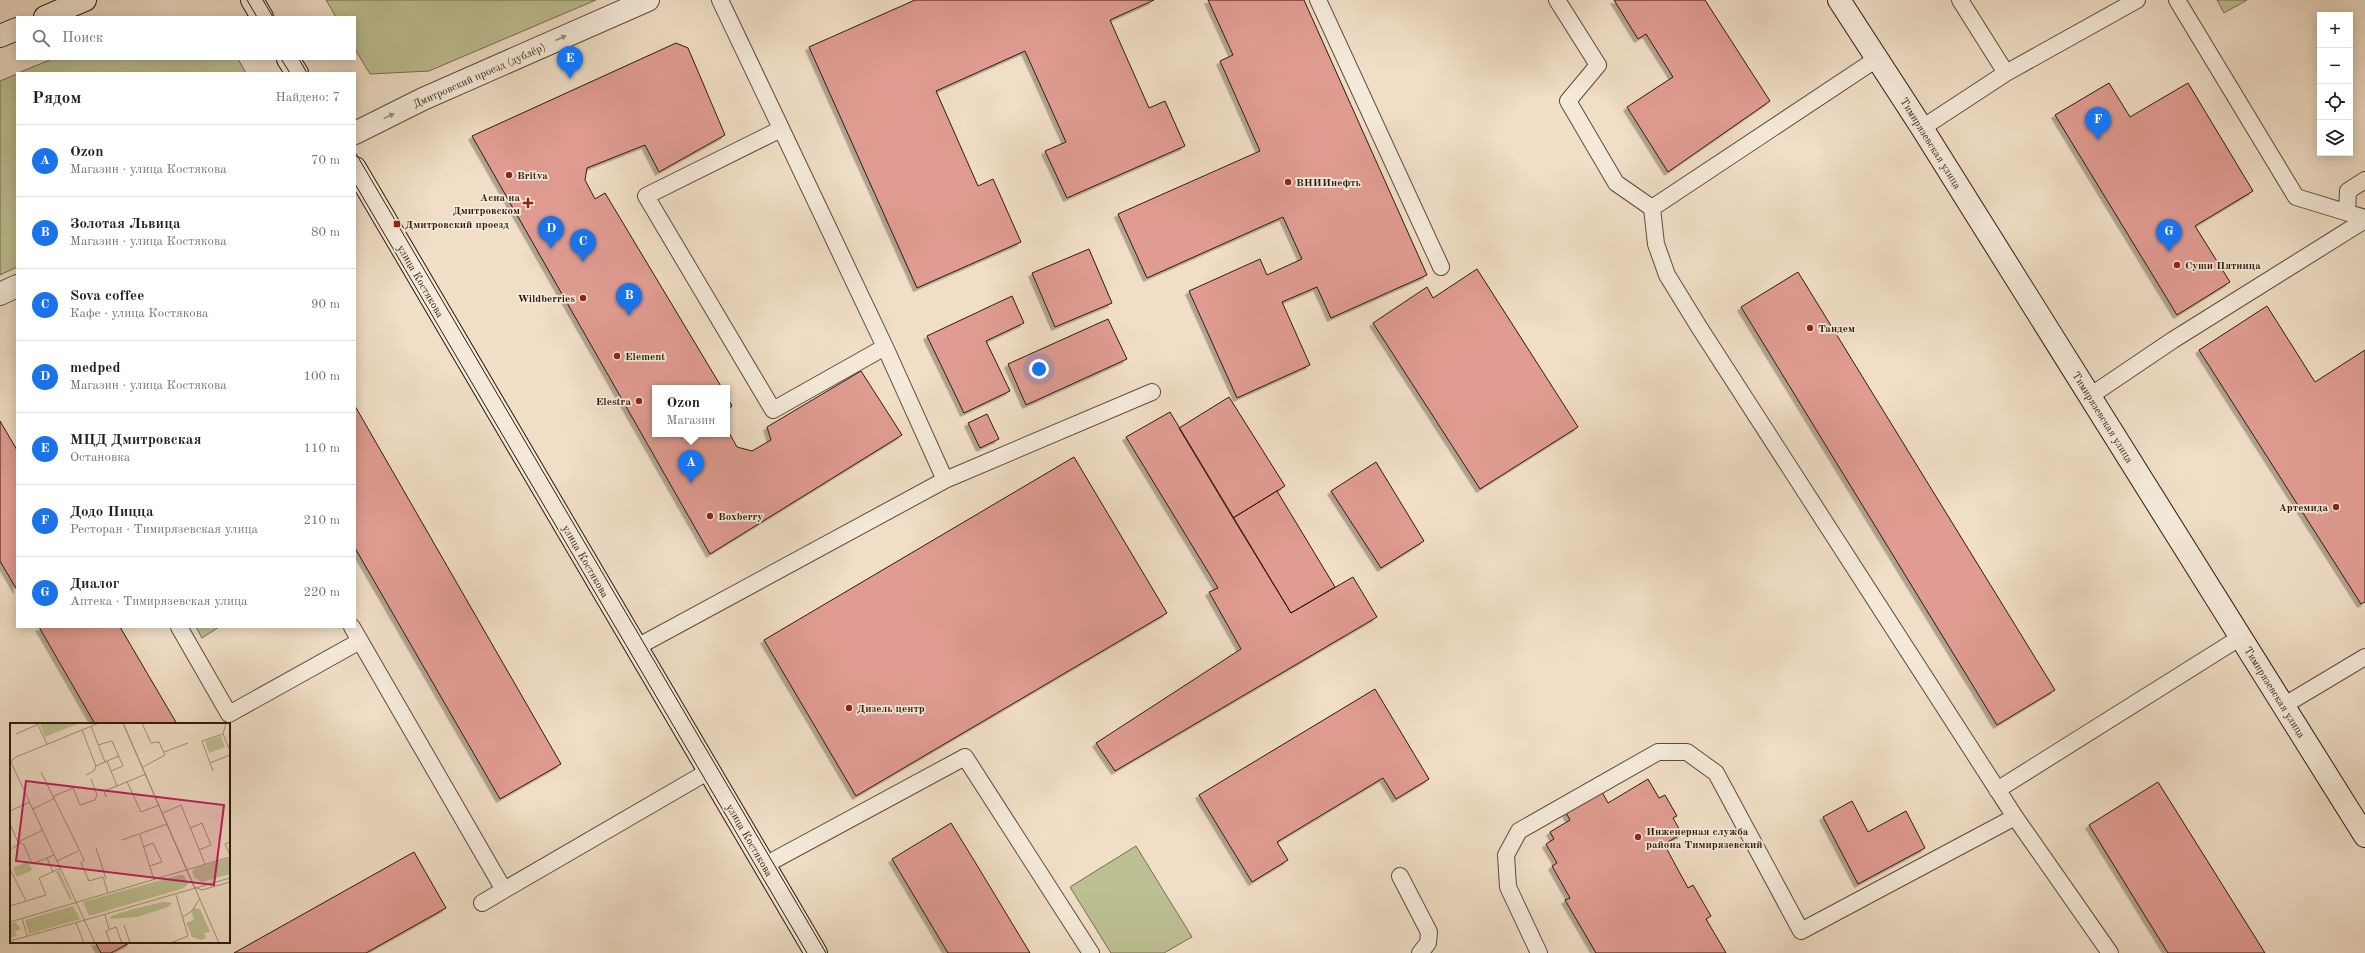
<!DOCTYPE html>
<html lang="ru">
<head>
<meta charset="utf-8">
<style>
	:root { --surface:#fff; --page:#f2f2f2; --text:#202124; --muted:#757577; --line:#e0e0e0; --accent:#1a73e8 }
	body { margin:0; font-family:"Old Standard TT",serif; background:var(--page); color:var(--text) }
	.controls { position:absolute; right:12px; top:12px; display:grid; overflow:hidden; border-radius:0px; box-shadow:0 2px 10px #0003 }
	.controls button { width:36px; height:36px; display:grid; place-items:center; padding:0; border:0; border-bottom:1px solid var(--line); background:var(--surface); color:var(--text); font:20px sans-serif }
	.you { position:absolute; left:1039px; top:369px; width:14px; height:14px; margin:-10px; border:3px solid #fff; border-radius:50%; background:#1a73e8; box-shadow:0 0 0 6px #1a73e833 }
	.badge { display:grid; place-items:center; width:26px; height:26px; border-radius:50%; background:var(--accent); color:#fff; font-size:13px; font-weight:700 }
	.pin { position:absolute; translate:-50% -33px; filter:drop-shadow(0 1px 2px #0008) }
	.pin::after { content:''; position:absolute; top:21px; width:14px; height:12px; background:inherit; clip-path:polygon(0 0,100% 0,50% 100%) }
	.popup { position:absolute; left:652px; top:385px; width:78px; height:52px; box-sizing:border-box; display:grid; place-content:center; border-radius:0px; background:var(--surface); filter:drop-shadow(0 1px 3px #0005); font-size:13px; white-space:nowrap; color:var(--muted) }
	.popup b { font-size:15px; color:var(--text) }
	.popup::after { content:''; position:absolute; left:50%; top:100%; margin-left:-8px; border:8px solid transparent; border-top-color:var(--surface) }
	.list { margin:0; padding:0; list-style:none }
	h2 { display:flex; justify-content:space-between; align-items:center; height:52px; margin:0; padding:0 16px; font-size:17px }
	h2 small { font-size:13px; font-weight:400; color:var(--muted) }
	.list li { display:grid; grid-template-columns:26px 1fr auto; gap:12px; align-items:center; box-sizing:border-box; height:72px; padding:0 16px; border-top:1px solid var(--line) }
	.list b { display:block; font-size:15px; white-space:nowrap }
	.list p { margin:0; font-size:13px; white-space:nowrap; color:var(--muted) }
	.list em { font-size:13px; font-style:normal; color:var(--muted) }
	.icon { flex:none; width:22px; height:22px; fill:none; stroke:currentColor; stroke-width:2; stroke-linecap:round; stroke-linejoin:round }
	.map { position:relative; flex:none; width:2365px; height:953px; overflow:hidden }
	.search { position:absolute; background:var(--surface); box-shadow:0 2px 10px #0003; left:16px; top:16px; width:340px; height:44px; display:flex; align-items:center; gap:10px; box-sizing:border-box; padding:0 14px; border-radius:0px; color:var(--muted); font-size:15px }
	.panel { position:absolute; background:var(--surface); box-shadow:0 2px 10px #0003; left:16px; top:72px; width:340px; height:556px; border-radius:0px }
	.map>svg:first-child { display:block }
	.green { fill:#bdc093; stroke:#766d50 }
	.building { fill:#e09c92; stroke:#2e1a0e; filter:url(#shadow) }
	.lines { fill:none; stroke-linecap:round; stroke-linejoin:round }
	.lane-casing { stroke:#5e4b3c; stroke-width:18 }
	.street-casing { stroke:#5e4b3c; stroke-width:24 }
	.secondary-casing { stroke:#2e1a0e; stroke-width:24 }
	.lane { stroke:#f5eada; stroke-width:16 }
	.street { stroke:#f5eada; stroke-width:22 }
	.secondary { stroke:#f5eada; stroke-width:22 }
	.tram { stroke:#2e1a0e; stroke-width:1 }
	.oneway { fill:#9b8c7e }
	.poi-dot { fill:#8f2418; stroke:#f5eada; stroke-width:1.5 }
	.labels { text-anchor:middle; stroke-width:3.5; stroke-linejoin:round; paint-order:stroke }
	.street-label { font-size:11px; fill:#2e1a0e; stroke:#f5eada }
	.poi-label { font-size:11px; font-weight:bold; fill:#2e1a0e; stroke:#f5eada; text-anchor:start }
	.inset-road { fill:none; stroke:#a2907c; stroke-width:1 }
	.view { fill:#c2185b; fill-opacity:0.15; stroke:#c2185b; stroke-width:2 }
	.inset-edge { fill:none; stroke:#2e1a0e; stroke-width:2 }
</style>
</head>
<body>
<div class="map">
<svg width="2365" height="953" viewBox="0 0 2365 953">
	<defs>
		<filter id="shadow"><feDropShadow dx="-3.5" dy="3.5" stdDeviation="0" flood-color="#0004"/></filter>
	</defs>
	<rect width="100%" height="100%" fill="#f0dec6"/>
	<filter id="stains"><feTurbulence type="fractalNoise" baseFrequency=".005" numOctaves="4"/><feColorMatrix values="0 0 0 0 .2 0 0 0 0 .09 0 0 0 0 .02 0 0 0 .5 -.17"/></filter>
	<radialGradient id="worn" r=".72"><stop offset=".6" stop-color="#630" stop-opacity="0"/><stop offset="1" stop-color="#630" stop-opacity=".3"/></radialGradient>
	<path class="green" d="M326,0h270l-167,71 -59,3 -15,-25v-32h-19z
		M2217,0h30l-23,13z
		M52,59h186l8,14h-228z
		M17,74v193l-17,8v-194z
		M196,627h23l-17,11z
		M1136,846l56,91 -28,16h-53l-41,-66z"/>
	<path class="building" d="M915,0h239l-44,20 39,88 16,-7 20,45 -118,52 -22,-47 21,-9 -41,-91 -89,40 42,95 15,-7 28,63 -104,46 -108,-241z
		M1208,0h96l123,275 -96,43 -14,-31 -35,15 28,63 -73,33 -48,-107 71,-32 7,16 35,-16 -19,-42 -136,61 -29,-64 142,-63 -40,-90 13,-6z
		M1614,0h91l65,101 -102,71 -41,-65 46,-30 -27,-43 -8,5z
		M676,43l12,5 37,87 -66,37 -14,-27 -58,23 -2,12 10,19 10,-6 117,195h-67v46h72v-5l10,18 15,4 19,-11 -4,-13 94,-56 41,64 -192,119 -238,-418z
		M2109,83l21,34 58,-34 65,108 -58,35 35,56 -53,33 -122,-200z
		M1089,249l23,54 -57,24 -23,-54z
		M1477,269l101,158 -98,62 -107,-166 54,-36 6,11z
		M1798,272l257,418 -58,35 -256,-418z
		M1012,296l12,27 -38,18 24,50 -46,22 -37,-77z
		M2267,306l48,76 50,-32v252l-4,2 -162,-254z
		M1108,319l19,40 -101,46 -18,-41z
		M727,397l5,9 -5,4z
		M1229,397l56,89 -52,32 -54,-90z
		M355,406l206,358 -61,35 -145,-251z
		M1170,412l121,201 62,-36 24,40 -262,154 -19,-28 145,-94 -32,-57 9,-4 -92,-151z
		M987,414l12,25 -19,9 -12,-25z
		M0,421l17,29v140l-17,-29z
		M1074,457l93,156 -311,183 -92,-156z
		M1376,462l48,79 -43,27 -50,-77z
		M1277,491l58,96 -44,26 -58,-95z
		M39,627h81l57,97h-82z
		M1375,689l54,90 -33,20 -13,-21 -106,64 11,18 -36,22 -53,-87z
		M1648,779l11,19 6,-3 12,21 -4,2 9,16 -18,10 24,44 5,-3 18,31 -5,3 20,34h-130l-31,-53 5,-2 -18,-32 5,-3 -11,-19 8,-5 -4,-7 20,-12 -4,-7 36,-21 6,11z
		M2158,782l107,171h-97l-79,-128z
		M1852,801l16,31 38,-21 19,37 -67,36 -35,-67z
		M951,823l24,39 55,91h-82l-56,-94z
		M414,852l32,56 -80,45h-132z
		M95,942h36l-20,11h-10z"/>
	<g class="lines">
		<defs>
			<path id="lane" d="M720,0l165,347 60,133
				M1318,0l123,267
				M1557,0l41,65 -30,36 48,82 36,25 4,36 11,31 32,52 316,490 95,136
				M1960,0l46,73
				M2177,0l119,197 69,21
				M1922,128l84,-55 131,-73
				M781,129l-135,67 127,214 112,-63
				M1652,208l226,-150
				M2347,212l1,-21 17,-11
				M2090,396l83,-56 192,-120
				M179,627l50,87 131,-73
				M352,627l152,263 205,-119
				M637,647l308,-167 207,-88
				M2283,706l82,-49
				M1997,790l244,-153
				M765,865l200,-108 126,196
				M1400,876l29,56 -1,11 -8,10
				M482,903l22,-13
				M1539,953l-31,-66 -2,-32 13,-24 139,-79h29l29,21 85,158 214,-114"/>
			<path id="street" d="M355,133l68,-34 225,-99
				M0,294l17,-8"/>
			<path id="secondary" d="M252,0l10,17
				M1839,0l83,128 443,708
				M45,17l40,-17
				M0,36l17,-7
				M288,59l9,14
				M355,168l461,785"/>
		</defs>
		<use href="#lane" class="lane-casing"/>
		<use href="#street" class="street-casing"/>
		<use href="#secondary" class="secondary-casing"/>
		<use href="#lane" class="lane"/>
		<use href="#street" class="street"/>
		<use href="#secondary" class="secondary"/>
		<path class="tram" d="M247,0l10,17
			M263,0l10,17
			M281,59l9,14
			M299,59l8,14
			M355,152l471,801
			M355,184l452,769"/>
	</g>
	<defs><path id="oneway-solid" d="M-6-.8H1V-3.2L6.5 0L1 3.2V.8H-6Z"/></defs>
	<g class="oneway">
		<use href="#oneway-solid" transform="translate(561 38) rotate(-24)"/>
		<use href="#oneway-solid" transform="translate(389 116) rotate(-26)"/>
	</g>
	<g class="poi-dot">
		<circle cx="509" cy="175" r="4"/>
		<circle cx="1288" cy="182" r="4"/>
		<path d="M526 197h4v4h4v4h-4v4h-4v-4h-4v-4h4z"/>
		<rect x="393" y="220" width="8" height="8" rx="2"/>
		<circle cx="2177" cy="265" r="4"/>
		<circle cx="583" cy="298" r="4"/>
		<circle cx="1810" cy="328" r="4"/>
		<circle cx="617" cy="356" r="4"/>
		<circle cx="639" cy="401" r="4"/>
		<circle cx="2336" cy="507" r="4"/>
		<circle cx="710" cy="516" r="4"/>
		<circle cx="849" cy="708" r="4"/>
		<circle cx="1638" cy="837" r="4"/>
	</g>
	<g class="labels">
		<g class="street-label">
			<text transform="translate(479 75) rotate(-24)" y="4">Дмитровский проезд (дублёр)</text>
			<text transform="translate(1931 143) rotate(58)" y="4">Тимирязевская улица</text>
			<text transform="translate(421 281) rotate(60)" y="4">улица Костякова</text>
			<text transform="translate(2103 417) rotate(58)" y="4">Тимирязевская улица</text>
			<text transform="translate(586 561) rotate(60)" y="4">улица Костякова</text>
			<text transform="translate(2275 692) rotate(58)" y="4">Тимирязевская улица</text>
			<text transform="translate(750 840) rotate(60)" y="4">улица Костякова</text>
		</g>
		<g class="poi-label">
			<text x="517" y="179">Britva</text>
			<text x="1296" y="186">ВНИИнефть</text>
			<text x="520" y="201" text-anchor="end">Асна на<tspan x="520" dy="13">Дмитровском</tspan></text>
			<text x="405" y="228">Дмитровский проезд</text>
			<text x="2185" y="269">Суши Пятница</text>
			<text x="575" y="302" text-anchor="end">Wildberries</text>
			<text x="1818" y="332">Тандем</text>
			<text x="625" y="360">Element</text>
			<text x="631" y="405" text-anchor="end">Elestra</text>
			<text x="2328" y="511" text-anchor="end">Артемида</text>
			<text x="718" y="520">Boxberry</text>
			<text x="857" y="712">Дизель центр</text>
			<text x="1646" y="835">Инженерная служба<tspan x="1646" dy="13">района Тимирязевский</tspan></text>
		</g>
	</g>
	<g transform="translate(10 723)">
		<rect width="220" height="220" fill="#f0dec6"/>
		<path d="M34,0h32l1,1 -32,13 -5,-12zM211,13l4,11 -16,6 -4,-12zM220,135v16l-28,8 -7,-4 -3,-6 3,-4zM18,138l4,9 -15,7 -4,-9zM49,147l13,29 -2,1 -14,-28zM169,152h5l4,9 -4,4 -95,28 -6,-14zM153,179l9,1 -4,4 -31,10 -27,2 1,-3 22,-7zM63,183l7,13 -51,15 -4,-14zM184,185l6,1 10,23 -6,1 2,5 -5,2 -9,-3 -6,-14 8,-3 -2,-7zM5,199l6,7 -6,2 2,5 -7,2v-14z" fill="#bdc093"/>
		<path class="inset-road" d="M27,0l10,21M113,0l96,220M113,0l71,164 8,3 28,-8M132,0l9,20 8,-1 6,13 -22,12M216,0l-3,11 7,17M81,3l14,36M72,7l14,36 -2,5 -8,4M6,11l25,-11M88,22l14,-4 11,25 -12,5M154,29l24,-9M0,37l85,183M97,38l12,-5M0,39l6,-5 83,-34M200,40l20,-8M86,43l11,-5 10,25 29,-12M203,48l-11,-30 21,-7M31,49l36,73 7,15 -3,3 8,18 14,-4 5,16M117,59l14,30 18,-7M44,73l19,-8 7,17 15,-5 2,-5 -6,-16M96,74l-2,-6 13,-5M23,86l22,-11M0,88l20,-9M153,90l18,-8 24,59M0,101l8,18 25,-12M180,105l12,-5 9,22 -12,5M130,112l14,45M112,117l45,-16M8,119l6,3 8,19 22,-9M220,119l-5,2 5,11M133,124l10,-4 9,19 -12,4M86,125l10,31M0,127l10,-7M37,135l6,14M47,138l21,-10M0,146l16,32M0,183l36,-11 -7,-17 22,-10M95,192l4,14M173,194l9,-6 8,-13M12,195l5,18M75,197l145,-42M0,199l220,-65M66,200l8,20M114,202l6,18M0,218l75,-21M100,220l-4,-12 10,-4 6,16M161,220l17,-7 -12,-41"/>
		<path class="view" d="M16,58l198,24 -10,80 -198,-24z"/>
		<rect width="220" height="220" class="inset-edge"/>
	</g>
	<rect width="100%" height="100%" filter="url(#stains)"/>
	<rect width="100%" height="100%" fill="url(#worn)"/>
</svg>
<div class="controls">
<button>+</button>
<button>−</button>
<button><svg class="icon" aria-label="locate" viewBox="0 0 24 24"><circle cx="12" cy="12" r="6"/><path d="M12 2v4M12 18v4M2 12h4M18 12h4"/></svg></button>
<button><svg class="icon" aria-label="layers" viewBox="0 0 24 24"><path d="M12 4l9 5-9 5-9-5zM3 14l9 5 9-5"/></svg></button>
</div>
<div class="you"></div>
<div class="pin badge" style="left:691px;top:483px">A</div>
<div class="popup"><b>Ozon</b>Магазин</div>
<div class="pin badge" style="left:629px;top:316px">B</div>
<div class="pin badge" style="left:583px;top:262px">C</div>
<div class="pin badge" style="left:551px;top:249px">D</div>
<div class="pin badge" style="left:570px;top:79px">E</div>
<div class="pin badge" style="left:2098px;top:140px">F</div>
<div class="pin badge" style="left:2169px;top:252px">G</div>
<div class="search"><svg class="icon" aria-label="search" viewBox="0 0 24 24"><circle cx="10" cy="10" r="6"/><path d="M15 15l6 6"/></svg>Поиск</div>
<section class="panel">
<h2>Рядом<small>Найдено: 7</small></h2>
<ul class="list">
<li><span class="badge">A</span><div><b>Ozon</b><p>Магазин · улица Костякова</p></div><em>70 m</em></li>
<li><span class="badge">B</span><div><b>Золотая Львица</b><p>Магазин · улица Костякова</p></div><em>80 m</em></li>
<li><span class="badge">C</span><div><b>Sova coffee</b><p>Кафе · улица Костякова</p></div><em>90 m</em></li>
<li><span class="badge">D</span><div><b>medped</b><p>Магазин · улица Костякова</p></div><em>100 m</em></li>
<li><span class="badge">E</span><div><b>МЦД Дмитровская</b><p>Остановка</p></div><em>110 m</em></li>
<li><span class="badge">F</span><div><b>Додо Пицца</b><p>Ресторан · Тимирязевская улица</p></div><em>210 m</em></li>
<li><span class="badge">G</span><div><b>Диалог</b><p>Аптека · Тимирязевская улица</p></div><em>220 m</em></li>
</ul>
</section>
</div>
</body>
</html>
